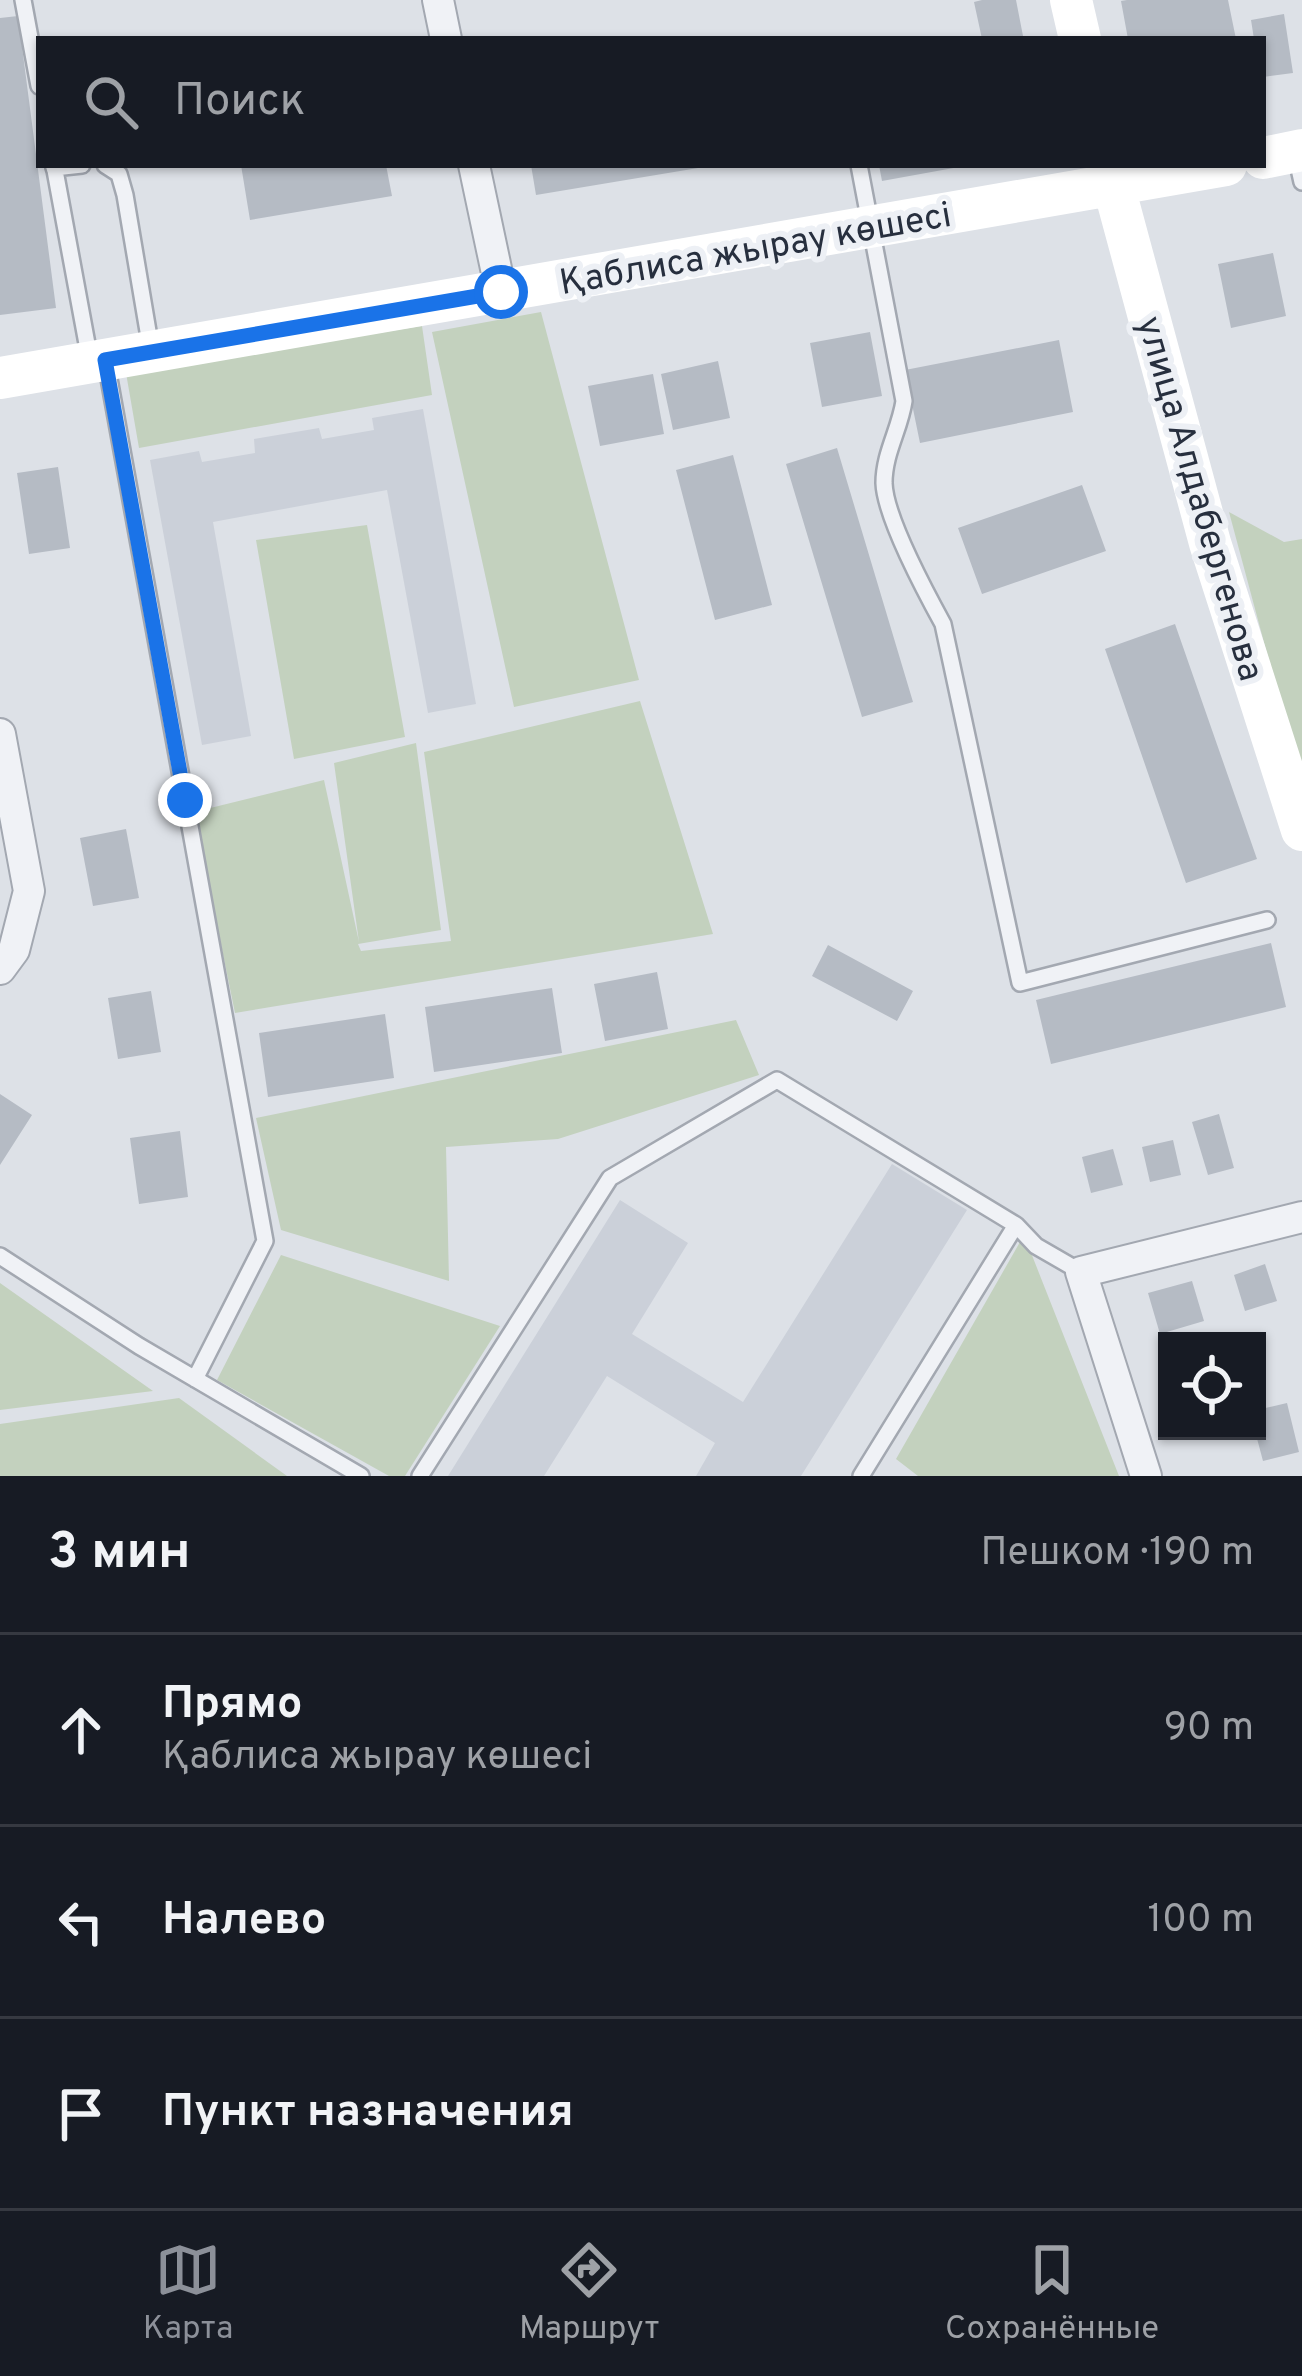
<!DOCTYPE html>
<html lang="ru">
<head>
<meta charset="utf-8">
<style>
	:root { --surface:#171b24; --page:#20242c; --text:#f1f3f6; --muted:#9ea1a6; --line:#363941; --accent:#8c9099 }
	body { margin:0; font-family:Overpass,sans-serif; background:var(--page); color:var(--text) }
	.controls { position:absolute; right:36px; bottom:36px; display:grid; overflow:hidden; border-radius:0px; box-shadow:0 3px 9px #0004 }
	.controls button { width:108px; height:108px; display:grid; place-items:center; padding:0; border:0; border-bottom:3px solid var(--line); background:var(--surface); color:var(--text); font:60px sans-serif }
	.stop { position:absolute; width:36px; height:36px; margin:-27px; border:9px solid #1a73e8; border-radius:50%; background:#fff }
	.stop.end { background:#1a73e8; border-color:#fff; box-shadow:0 3px 12px #0008 }
	.list { margin:0; padding:0; list-style:none }
	h2 { display:flex; justify-content:space-between; align-items:center; height:156px; margin:0; padding:0 48px; font-size:51px }
	h2 small { font-size:39px; font-weight:400; color:var(--muted) }
	.list li { display:grid; grid-template-columns:78px 1fr auto; gap:36px; align-items:center; box-sizing:border-box; height:192px; padding:0 48px; border-top:3px solid var(--line) }
	.list b { display:block; font-size:45px; white-space:nowrap }
	.list p { margin:0; font-size:39px; white-space:nowrap; color:var(--muted) }
	.list em { font-size:39px; font-style:normal; color:var(--muted) }
	.icon { flex:none; width:66px; height:66px; fill:none; stroke:currentColor; stroke-width:2; stroke-linecap:round; stroke-linejoin:round }
	.map { position:relative; flex:none; width:1302px; height:1476px; overflow:hidden }
	.search { position:absolute; background:var(--surface); box-shadow:0 3px 9px #0004; left:36px; right:36px; top:36px; height:132px; display:flex; align-items:center; gap:30px; box-sizing:border-box; padding:0 42px; border-radius:0px; color:var(--muted); font-size:45px }
	.sheet { height:732px; background:var(--surface) }
	nav { display:flex; justify-content:space-around; align-items:center; box-sizing:border-box; height:168px; border-top:3px solid var(--line); background:var(--surface); font-size:33px; color:var(--muted) }
	nav a { display:grid; justify-items:center; gap:6px }
	nav .on { color:var(--accent) }
	.map>svg:first-child { display:block }
	.built { fill:#cbd0d9 }
	.green { fill:#c3d1be }
	.building { fill:#b5bbc4 }
	.lines { fill:none; stroke-linecap:round; stroke-linejoin:round }
	.lane-casing { stroke:#a3a8b1; stroke-width:20 }
	.street-casing { stroke:#a3a8b1; stroke-width:34 }
	.lane { stroke:#f0f2f6; stroke-width:15 }
	.street { stroke:#f0f2f6; stroke-width:30 }
	.secondary { stroke:#fff; stroke-width:42 }
	.route { stroke:#1a73e8; stroke-width:15 }
	.labels { text-anchor:middle; stroke-width:12; stroke-linejoin:round; paint-order:stroke }
	.street-label { font-size:36px; fill:#272f3e; stroke:#edf0f5 }
</style>
</head>
<body>
<div class="map">
<svg width="1302" height="1476" viewBox="0 0 1302 1476">
	<rect width="100%" height="100%" fill="#dde1e7"/>
	<path class="built" d="M423,409l53,295 -48,9 -41,-223 -174,32 38,214 -49,9 -52,-285 49,-9 3,11 53,-9 -1,-14 65,-11 3,11 52,-9 -2,-12z
		M892,1164l75,46 -166,266h-105l19,-33 -108,-67 -63,100h-96l172,-276 68,43 -56,91 111,68z"/>
	<path class="green" d="M541,312l98,368 -125,27 -82,-375z
		M422,326l10,69 -293,53 -13,-75z
		M1229,512l55,30 18,-3v245z
		M367,525l38,212 -111,22 -38,-219z
		M640,701l73,233 -478,79 -41,-201 130,-32 35,162 -25,-179 82,-20 25,187 -83,14 3,7 90,-10 -27,-189z
		M736,1020l23,55 -201,64 -112,8 3,134 -168,-51 -25,-112z
		M1024,1235l95,241h-201l-22,-17z
		M281,1255l219,71 -95,150h-16l-172,-96z
		M0,1282v1l153,108 -153,19z
		M179,1398l108,78h-287v-52z"/>
	<path class="building" d="M982,0h34l7,36 -14,3h-27l-8,-37z
		M1127,0h101l8,39h-108l-7,-38z
		M1284,14l9,59 -30,4v-38h-9l-3,-19z
		M18,16l38,292 -56,7v-297z
		M241,165h145l6,31 -142,24z
		M531,165h173v2l-168,28z
		M879,165h80v2l-77,14z
		M1273,253l13,63 -55,12 -13,-64z
		M870,332l12,64 -60,11 -12,-64z
		M1059,340l14,72 -153,31 -15,-73z
		M718,361l12,57 -57,12 -12,-56z
		M653,374l11,60 -64,12 -12,-60z
		M837,448l76,254 -51,15 -76,-253z
		M733,455l39,150 -57,15 -39,-150z
		M58,467l12,81 -41,6 -12,-81z
		M1082,485l24,66 -124,43 -24,-66z
		M1175,624l82,235 -71,24 -81,-234z
		M126,829l13,69 -46,8 -13,-68z
		M1271,943l15,64 -235,57 -15,-64z
		M828,945l85,46 -16,30 -85,-45z
		M657,972l11,57 -63,12 -11,-57z
		M552,988l10,65 -128,19 -9,-65z
		M151,991l10,61 -43,7 -10,-61z
		M385,1014l9,64 -126,19 -9,-64z
		M0,1094l32,21 -32,50z
		M1219,1114l15,54 -26,7 -16,-53z
		M180,1131l8,66 -49,7 -9,-66z
		M1173,1140l8,35 -31,7 -8,-35z
		M1113,1149l10,36 -32,8 -9,-36z
		M1265,1264l12,37 -32,10 -11,-36z
		M1192,1281l12,40 -44,13 -12,-41z
		M1287,1403l12,49 -36,9 -8,-30 2,-21z"/>
	<g class="lines">
		<defs>
			<path id="lane" d="M23,0l16,86
				M1296,155l6,27
				M54,165l36,195
				M105,165l14,9 6,21 26,154
				M859,165l45,236c-4,28 -20,52 -20,82 1,33 42,110 59,141l77,359 247,-63
				M54,168l28,-3
				M106,362l159,879 -70,138
				M1016,1225l20,21 45,26
				M0,1256l139,90 222,130
				M420,1476l190,-298 167,-98 239,145 -155,251"/>
			<path id="street" d="M438,0l8,39
				M474,165l27,127
				M0,734l29,157 -15,59 -14,19
				M1146,1476l-65,-204 221,-55"/>
		</defs>
		<use href="#lane" class="lane-casing"/>
		<use href="#street" class="street-casing"/>
		<use href="#lane" class="lane"/>
		<use href="#street" class="street"/>
		<path class="secondary" d="M1071,0l9,39
			M1263,158l39,-8
			M1108,165l102,378 92,287
			M0,378l1226,-213"/>
	</g>
	<g class="lines">
		<path class="route" d="M185,800l-80,-440 396,-68"/>
	</g>
	<g class="labels">
		<g class="street-label">
			<text transform="translate(755 247) rotate(-10)" y="13">Қаблиса жырау көшесі</text>
			<text transform="translate(1202 498) rotate(74)" y="13">улица Алдабергенова</text>
		</g>
	</g>
</svg>
<div class="controls">
<button><svg class="icon" aria-label="locate" viewBox="0 0 24 24"><circle cx="12" cy="12" r="6"/><path d="M12 2v4M12 18v4M2 12h4M18 12h4"/></svg></button>
</div>
<div class="stop" style="left:501px;top:292px"></div>
<div class="stop end" style="left:185px;top:800px"></div>
<div class="search"><svg class="icon" aria-label="search" viewBox="0 0 24 24"><circle cx="10" cy="10" r="6"/><path d="M15 15l6 6"/></svg>Поиск</div>
</div>
<section class="sheet">
<h2>3 мин<small>Пешком · 190 m</small></h2>
<ul class="list">
<li><svg class="icon" aria-label="ahead" viewBox="0 0 24 24"><path d="M12 20V5M6 11l6-6 6 6"/></svg><div><b>Прямо</b><p>Қаблиса жырау көшесі</p></div><em>90 m</em></li>
<li><svg class="icon" aria-label="left" viewBox="0 0 24 24"><path d="M17 20v-9H6M10 6l-5 5 5 5"/></svg><div><b>Налево</b></div><em>100 m</em></li>
<li><svg class="icon" aria-label="arrive" viewBox="0 0 24 24"><path d="M6 21V4h12l-3 4 3 4H6"/></svg><div><b>Пункт назначения</b></div></li>
</ul>
</section>
<nav>
<a class="on"><svg class="icon" aria-label="map" viewBox="0 0 24 24"><path d="M3 6l6-2 6 2 6-2v14l-6 2-6-2-6 2zM9 4v14M15 6v14"/></svg>Карта</a>
<a><svg class="icon" aria-label="directions" viewBox="0 0 24 24"><path d="M12 3l9 9-9 9-9-9zM9 14v-3h6M13 9l2 2-2 2"/></svg>Маршрут</a>
<a><svg class="icon" aria-label="saved" viewBox="0 0 24 24"><path d="M7 4h10v16l-5-4-5 4z"/></svg>Сохранённые</a>
</nav>
</body>
</html>
